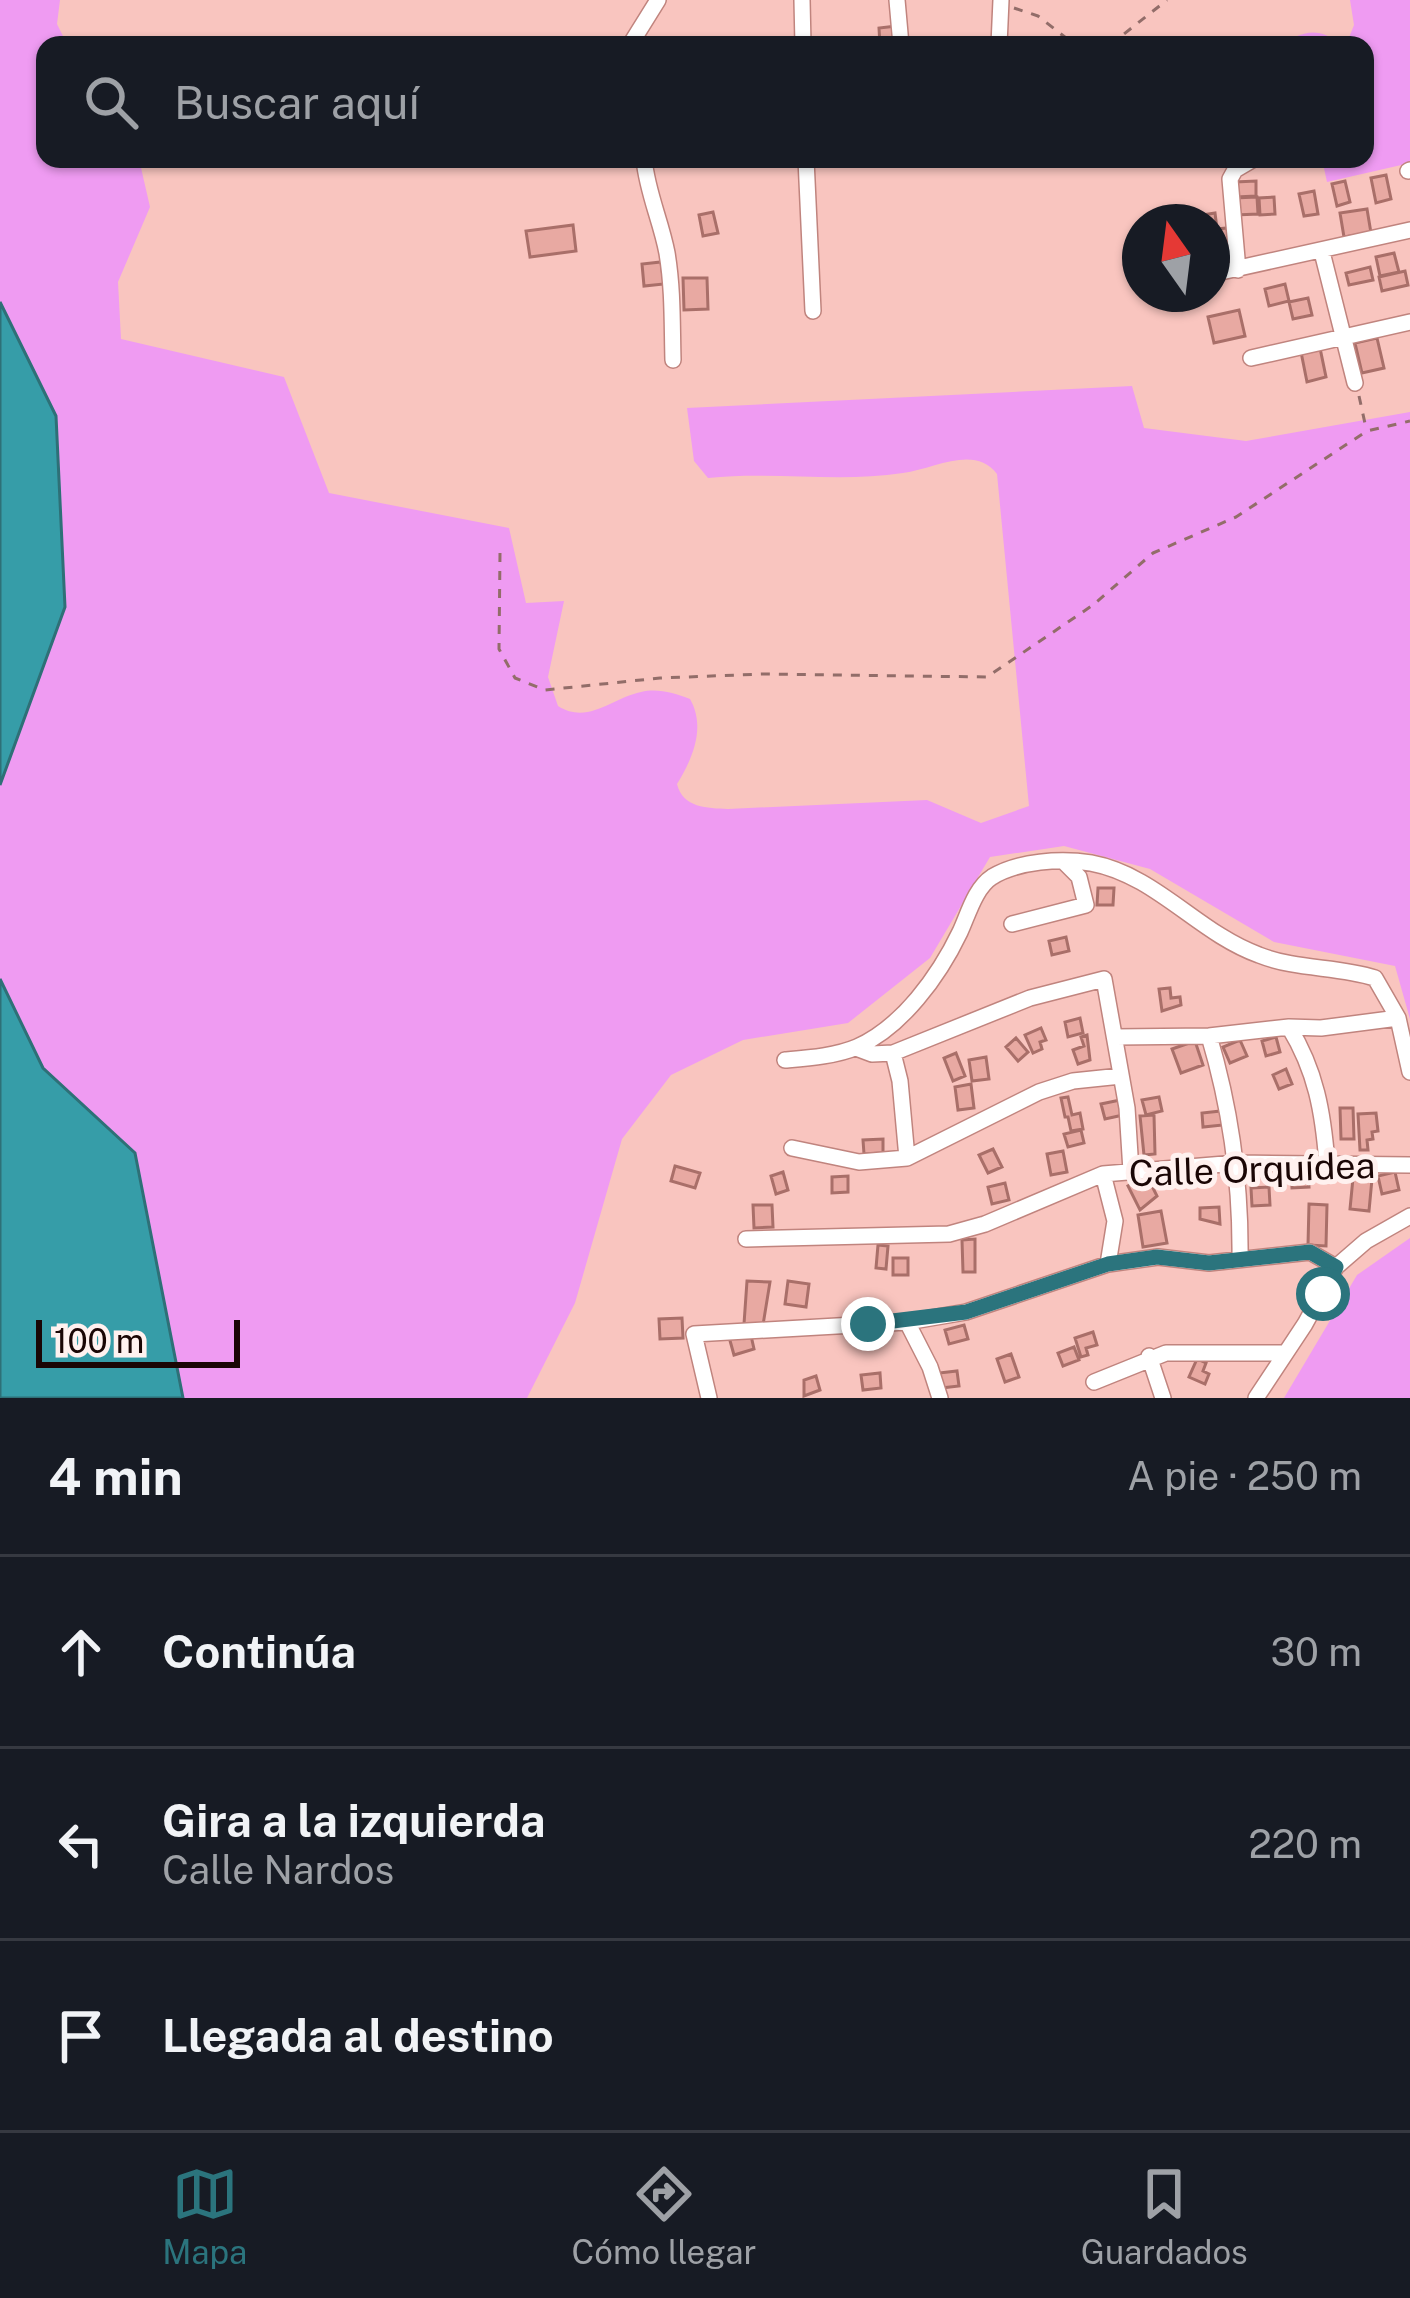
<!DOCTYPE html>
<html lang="es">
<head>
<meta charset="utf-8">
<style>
	:root { --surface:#171b24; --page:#242831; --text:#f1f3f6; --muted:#9ea1a6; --line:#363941; --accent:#2b747d }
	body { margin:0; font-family:"Public Sans",sans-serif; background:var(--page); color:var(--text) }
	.compass { position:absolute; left:1122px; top:204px; width:108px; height:108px; border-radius:50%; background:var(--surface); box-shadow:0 3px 9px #0004; rotate:346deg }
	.scale { position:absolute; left:36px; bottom:30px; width:204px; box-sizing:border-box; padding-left:12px; border:6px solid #1a0605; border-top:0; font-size:33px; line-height:42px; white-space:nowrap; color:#1a0605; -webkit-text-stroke:9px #fff1ef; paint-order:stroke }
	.stop { position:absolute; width:36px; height:36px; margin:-27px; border:9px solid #2b747d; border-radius:50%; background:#fff }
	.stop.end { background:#2b747d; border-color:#fff; box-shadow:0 3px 12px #0008 }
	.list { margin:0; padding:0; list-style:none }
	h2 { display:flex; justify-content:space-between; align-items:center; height:156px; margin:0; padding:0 48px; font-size:51px }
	h2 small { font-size:39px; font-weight:400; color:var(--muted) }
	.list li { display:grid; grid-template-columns:78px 1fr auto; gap:36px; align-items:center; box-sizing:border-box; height:192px; padding:0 48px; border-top:3px solid var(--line) }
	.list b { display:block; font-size:45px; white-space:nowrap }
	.list p { margin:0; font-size:39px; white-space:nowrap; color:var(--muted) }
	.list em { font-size:39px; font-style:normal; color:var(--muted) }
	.icon { flex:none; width:66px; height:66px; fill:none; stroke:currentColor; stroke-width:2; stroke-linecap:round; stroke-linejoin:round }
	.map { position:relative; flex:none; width:1410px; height:1398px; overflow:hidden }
	.search { position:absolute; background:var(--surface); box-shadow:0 3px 9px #0004; left:36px; right:36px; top:36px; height:132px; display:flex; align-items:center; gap:30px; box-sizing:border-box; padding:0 42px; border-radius:24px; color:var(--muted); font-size:45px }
	.sheet { height:732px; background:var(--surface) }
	nav { display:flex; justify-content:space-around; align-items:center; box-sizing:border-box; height:168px; border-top:3px solid var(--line); background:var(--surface); font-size:33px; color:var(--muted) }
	nav a { display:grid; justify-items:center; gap:6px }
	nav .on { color:var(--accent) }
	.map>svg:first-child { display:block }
	.green { fill:#ef9bf2 }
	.water { fill:#369da8; stroke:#2e7077; stroke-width:3 }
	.building { fill:#e8a9a2; stroke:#a96f69; stroke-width:3 }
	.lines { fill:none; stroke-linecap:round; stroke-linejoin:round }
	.minor-casing { stroke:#c0847e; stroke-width:18 }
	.path { stroke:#926d69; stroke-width:3; stroke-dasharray:9 9; stroke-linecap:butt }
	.minor { stroke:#fff; stroke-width:15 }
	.route { stroke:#2b747d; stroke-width:15 }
	.labels { text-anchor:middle; stroke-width:10; stroke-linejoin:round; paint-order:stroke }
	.street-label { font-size:36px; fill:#1a0605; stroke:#fff1ef }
</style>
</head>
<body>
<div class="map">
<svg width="1410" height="1398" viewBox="0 0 1410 1398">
	<rect width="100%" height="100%" fill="#f9c5bf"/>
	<path class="green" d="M0,0h60l-3,24 7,14 54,6 -73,1v114h94l11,48 -32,75 3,57 163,38 45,116 180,35 17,75 38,-2 -16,76 10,29c30,19 54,-8 83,-14 17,-4 33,1 49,7 16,28 3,59 -13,85 6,24 30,24 51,25l199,-9 54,23 48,-17 -32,-332c-22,-30 -63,-5 -94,-1 -65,10 -130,-2 -195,5l-14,-17 -7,-53 445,-22 12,42 102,13 164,-29v607l-15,-53 -121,-24 -124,-73 -86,-23 -74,11 -60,101 -82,65 -105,17 -72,35 -49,64 -47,164 -48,95h-344l-48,-245 -92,-85 -43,-89v-194l28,-77 28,-292 -56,-114z
		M1350,0h60v163l-83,19 -5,-23h43v-114h-86c12,-6 26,-15 40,-12 13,3 15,9 29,7l6,-15z
		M1410,1238v160h-126l73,-123z"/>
	<path class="water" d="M0,302l56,114 9,191 -65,178z
		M0,979l43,89 92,85 48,245h-183z"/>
	<path class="building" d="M897,26l1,19h-18l-1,-17z
		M1386,175l5,24 -15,4 -5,-25z
		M1256,181v15l-20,1 -1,-15z
		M1345,181l5,21 -13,4 -5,-22z
		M1314,191l4,23 -14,2 -5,-22z
		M1257,197l1,17 -23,1 -1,-17z
		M1274,197l1,17 -15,1 -1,-17z
		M1367,209l4,24 -27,4 -4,-24z
		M713,212l5,21 -15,3 -4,-21z
		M1215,213l2,16 10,-1 2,13 -17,3v-22h-15l-1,-6z
		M573,225l3,26 -46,6 -4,-26z
		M1394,253l5,19 -19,4 -4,-19z
		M661,262l3,22 -20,2 -2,-22z
		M1370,267l3,13 -24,5 -3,-12z
		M1405,271l3,14 -26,6 -3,-14z
		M683,278h24l1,31 -24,1z
		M1285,284l4,17 -20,5 -4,-17z
		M1308,298l4,17 -19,4 -4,-17z
		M1239,310l6,26 -31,7 -6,-26z
		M1377,338l7,30 -22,5 -7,-30z
		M1320,348l6,29 -19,5 -6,-30z
		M1098,888h16l-1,17h-16z
		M1066,937l3,14 -17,4 -3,-14z
		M1170,988l1,10 9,-1 1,8 -19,6 -3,-22z
		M1080,1018l3,15 -15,4 -3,-15z
		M1041,1028l5,12 -6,2 2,7 -9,4 -8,-18z
		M1087,1035l3,25 -12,4 -5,-14 11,-4 -3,-9z
		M1276,1037l4,15 -14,4 -4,-15z
		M1016,1038l12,14 -10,9 -12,-14z
		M1240,1040l7,16 -17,7 -7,-16z
		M1195,1041l8,24 -22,8 -9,-24z
		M956,1053l9,23 -12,5 -9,-23z
		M986,1057l3,22 -17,2 -3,-21z
		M1286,1069l6,15 -13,5 -6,-14z
		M971,1084l3,24 -16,2 -3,-23z
		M1068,1097l4,18 8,-2 3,16 -12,2 -3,-14h-3l-4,-19z
		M1159,1097l3,14 -16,4 -4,-15z
		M1120,1100l3,15 -18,4 -4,-15z
		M1340,1108h13l1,31h-13z
		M1221,1111l2,14 -20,2 -1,-14z
		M1376,1113l2,18 -6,1 1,7 -6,1 1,10h-8l-2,-36z
		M1154,1115l1,39 -11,1 -4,-39z
		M1081,1130l3,13 -16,4 -4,-13z
		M883,1139v14l-19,1 -1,-14z
		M993,1149l9,18 -14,6 -9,-18z
		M1063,1151l4,21 -16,3 -4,-21z
		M675,1166l25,7 -5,15 -24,-7z
		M1308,1168l1,19 -17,1 -1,-19z
		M783,1172l5,18 -12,4 -5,-18z
		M1395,1172l4,18 -17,4 -4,-18z
		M848,1176v16l-16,1v-16z
		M1147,1176l10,20 -17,14 -12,-24z
		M1353,1178l19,1 -3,32 -19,-2z
		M1005,1183l4,17 -17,4 -4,-17z
		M1269,1187l1,18 -18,1 -1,-18z
		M1309,1204l18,1 -1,41 -18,-1z
		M753,1205h19l1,22 -19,1z
		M1219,1207l1,17 -20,-5v-11z
		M1161,1211l6,32 -24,4 -5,-32z
		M975,1239v33h-12l-1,-32z
		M878,1245l10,1 -2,23 -10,-1z
		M893,1258h15v17h-15z
		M747,1281l23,1 -7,43 -19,-1z
		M788,1281l21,3 -3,23 -21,-3z
		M682,1318l1,20 -23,1 -1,-20z
		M964,1325l4,14 -19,5 -4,-14z
		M750,1331l4,18 -20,6 -5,-18z
		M1093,1332l4,13 -11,3 2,7 -7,2 -6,-19z
		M1074,1347l5,13 -16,6 -5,-13z
		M1011,1354l8,23 -14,5 -8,-23z
		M1197,1359l9,4 -3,8 6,3 -4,10 -16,-7z
		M957,1371l2,15 -18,2 -2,-15z
		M880,1373l1,15 -18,2 -2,-15z
		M816,1376l4,14 -16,6v-16z"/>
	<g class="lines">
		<defs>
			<path id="minor" d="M802,0l1,45
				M897,0l4,45
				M630,45l28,-45
				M999,45l2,-45
				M644,159c3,33 17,62 23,94 6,36 5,71 6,107
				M806,159l7,152
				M1408,171l2,-1
				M1322,252l33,131
				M1238,270l-8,-91 5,-9 17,-10
				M1212,274l198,-44
				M1251,358l159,-36
				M1012,924l74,-19 -7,-28 -16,-16
				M1289,1027c27,44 34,85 38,136
				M1209,1036c22,74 32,145 31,223
				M1116,1037l93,-1 80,-9 32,1 77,-10
				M856,1048l16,6 21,-1 137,-55 74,-19 23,129 4,63
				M893,1053l7,28 7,77
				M785,1060c23,-2 51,-4 72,-13 45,-20 82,-71 103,-115 8,-17 15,-44 32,-55 26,-16 69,-19 99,-14 65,12 107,70 168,92 38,15 78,11 116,23l23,40 12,54
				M792,1148l67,14 48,-4 132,-66 34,-11 48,-5
				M1103,1174l12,47 -7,43
				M746,1239l203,-5 36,-10 118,-50 134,-11 173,2
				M907,1322l23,45 10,31
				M1149,1356l14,42
				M1094,1382l72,-29h119
				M709,1398l-15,-64 213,-12 59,-10 142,-48 50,-7 51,6 101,-11 26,15
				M1256,1398l49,-74 31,-57 30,-26 44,-25"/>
		</defs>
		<use href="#minor" class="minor-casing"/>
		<path class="path" d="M1014,8l24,8 37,29
			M1110,45l57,-45
			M1359,396l7,32
			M500,553l-1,96 16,29 30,12 115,-12 103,-4 224,3 106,-72 60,-52 83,-36 131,-86 43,-10"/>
		<use href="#minor" class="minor"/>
	</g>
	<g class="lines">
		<path class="route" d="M868,1324l98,-12 142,-48 49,-7 52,6 101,-11 26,15 -13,27"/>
	</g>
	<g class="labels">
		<g class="street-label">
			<text transform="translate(1252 1169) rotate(-2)" y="13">Calle Orquídea</text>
		</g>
	</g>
</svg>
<svg class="compass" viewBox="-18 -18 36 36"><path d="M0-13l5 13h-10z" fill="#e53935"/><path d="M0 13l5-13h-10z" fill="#9ea1a6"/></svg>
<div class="scale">100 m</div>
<div class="stop" style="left:1323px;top:1294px"></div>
<div class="stop end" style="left:868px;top:1324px"></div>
<div class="search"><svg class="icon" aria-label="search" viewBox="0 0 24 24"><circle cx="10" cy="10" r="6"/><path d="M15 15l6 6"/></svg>Buscar aquí</div>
</div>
<section class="sheet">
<h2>4 min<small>A pie · 250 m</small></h2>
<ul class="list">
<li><svg class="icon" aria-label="ahead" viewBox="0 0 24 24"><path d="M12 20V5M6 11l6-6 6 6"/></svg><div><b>Continúa</b></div><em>30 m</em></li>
<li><svg class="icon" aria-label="left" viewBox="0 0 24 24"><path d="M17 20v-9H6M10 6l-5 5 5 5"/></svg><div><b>Gira a la izquierda</b><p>Calle Nardos</p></div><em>220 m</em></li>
<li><svg class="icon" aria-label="arrive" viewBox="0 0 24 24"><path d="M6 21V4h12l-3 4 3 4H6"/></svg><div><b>Llegada al destino</b></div></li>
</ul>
</section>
<nav>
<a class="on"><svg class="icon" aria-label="map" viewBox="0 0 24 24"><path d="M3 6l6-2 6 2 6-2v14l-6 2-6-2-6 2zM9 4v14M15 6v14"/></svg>Mapa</a>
<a><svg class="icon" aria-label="directions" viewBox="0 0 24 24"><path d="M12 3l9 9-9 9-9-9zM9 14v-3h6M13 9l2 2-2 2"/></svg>Cómo llegar</a>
<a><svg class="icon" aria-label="saved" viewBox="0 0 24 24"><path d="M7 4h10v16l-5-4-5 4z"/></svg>Guardados</a>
</nav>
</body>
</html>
